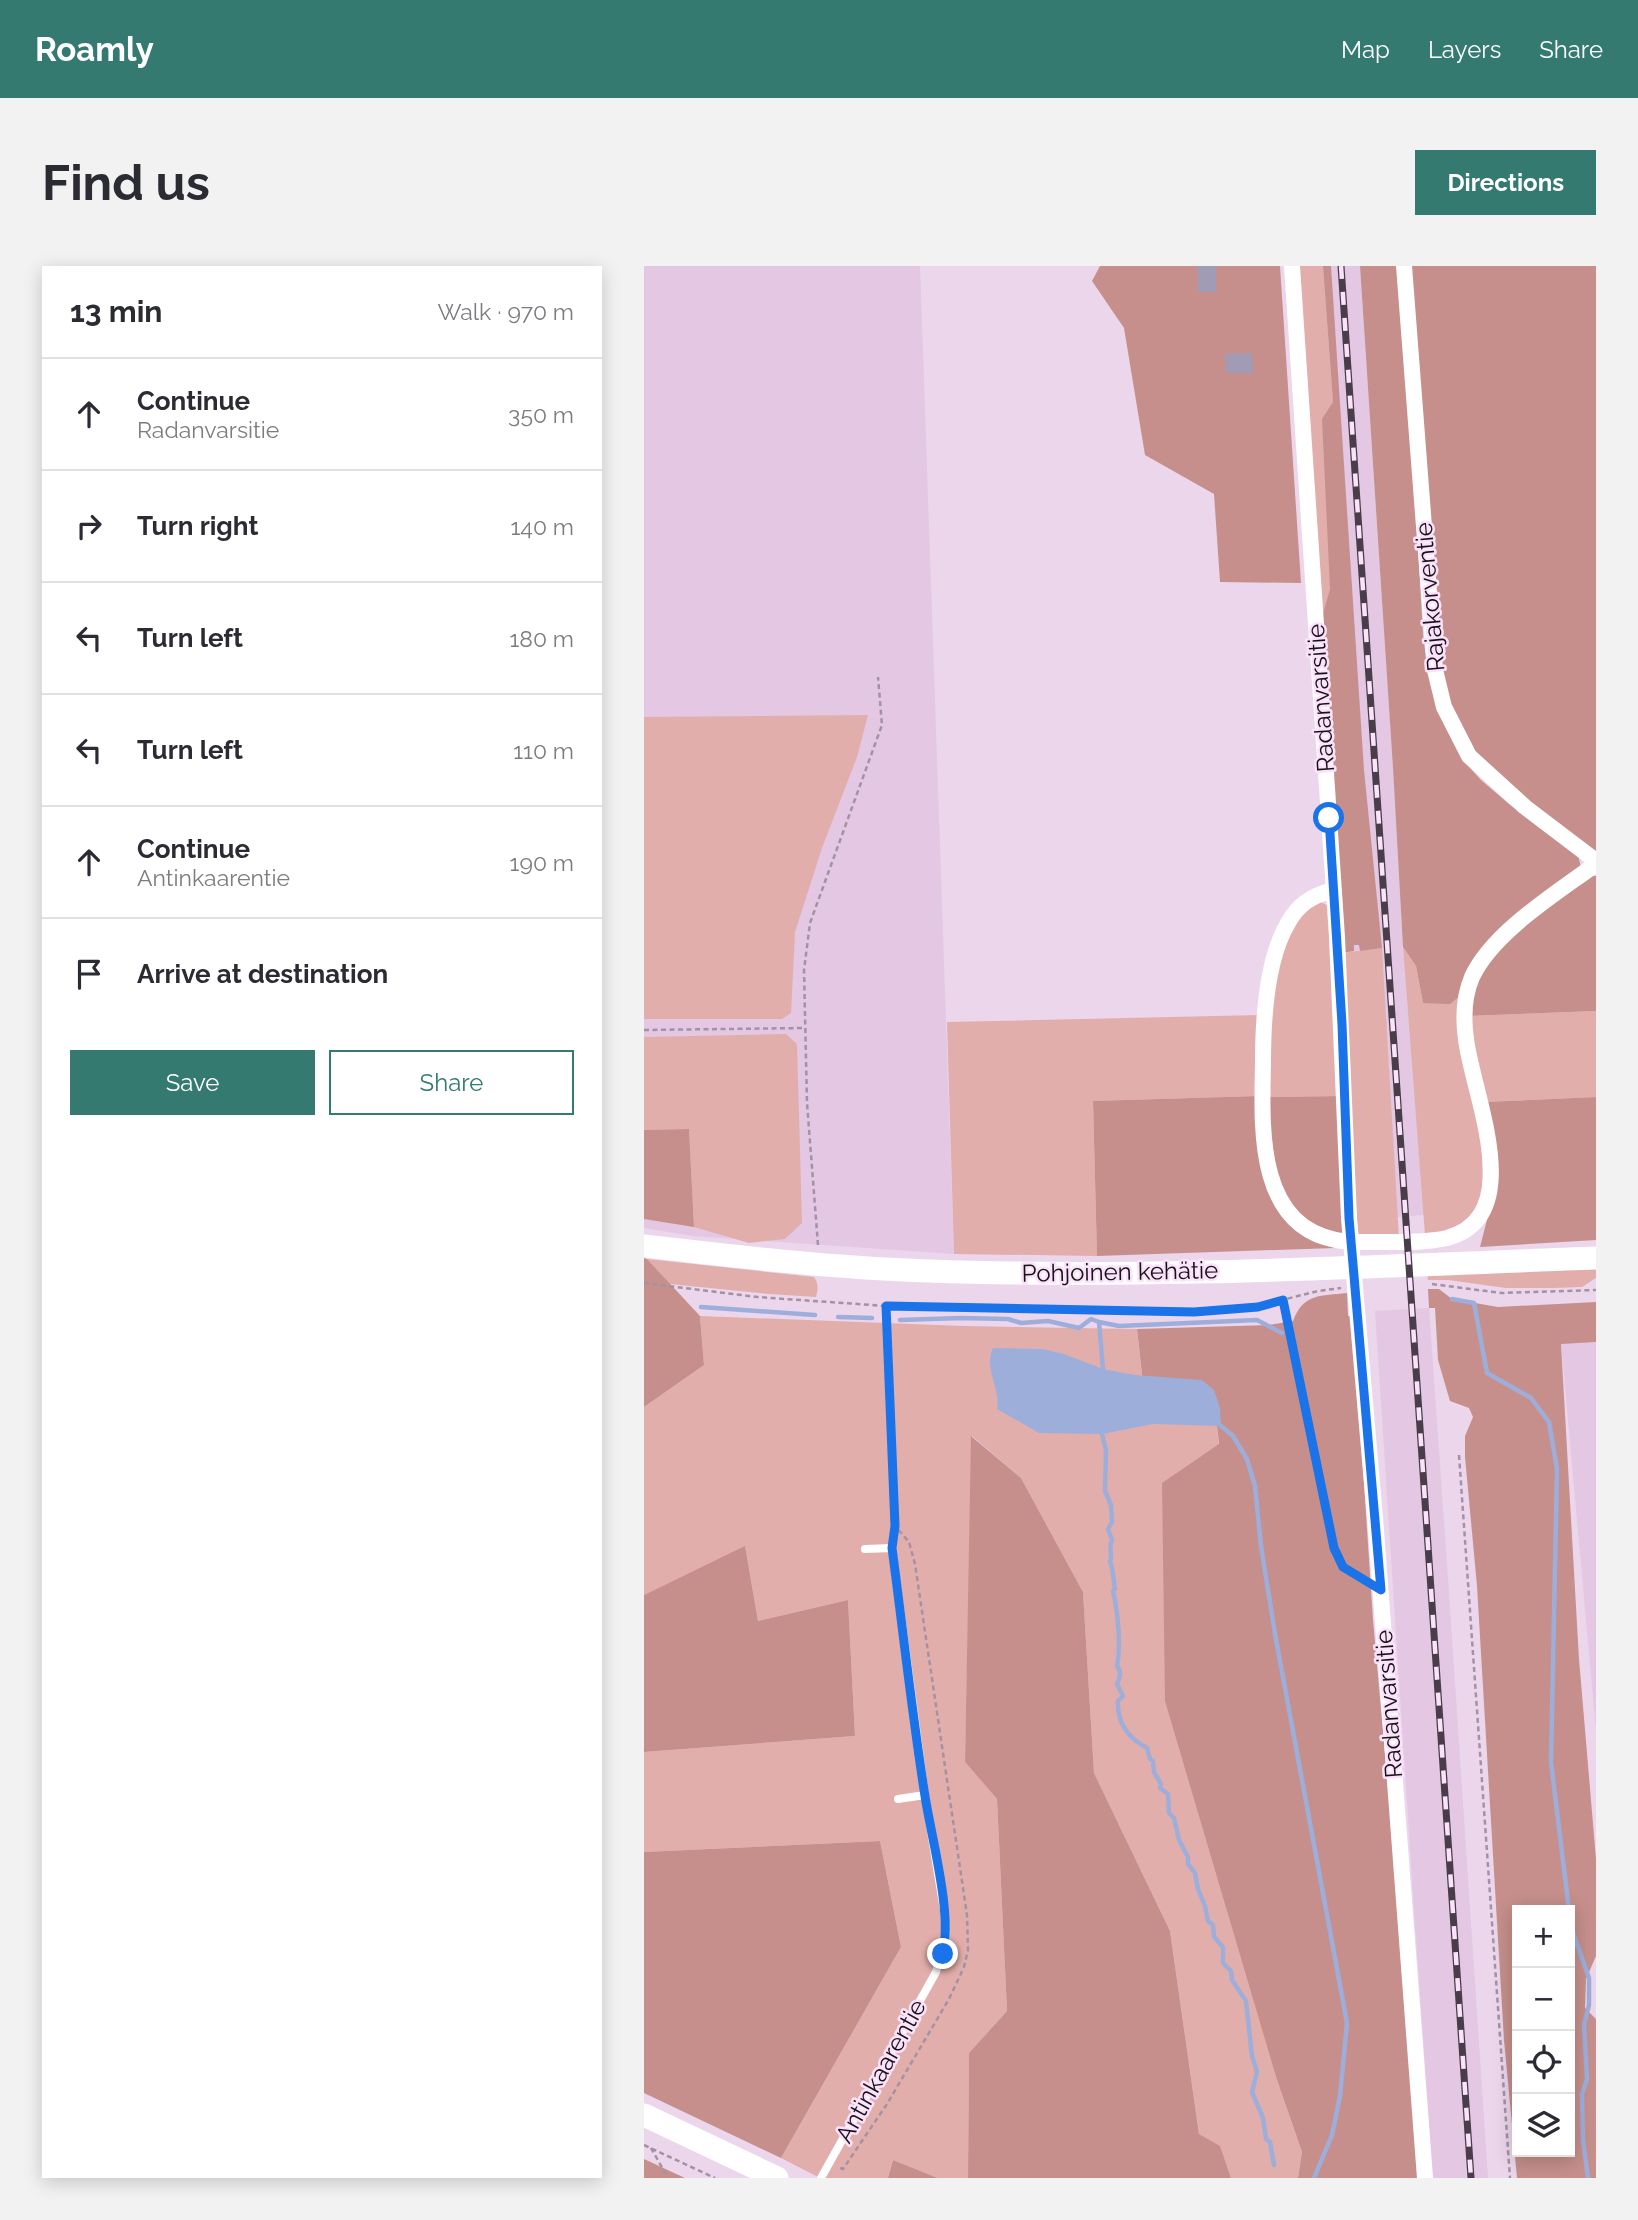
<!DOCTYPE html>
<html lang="en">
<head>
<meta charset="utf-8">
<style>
	:root { --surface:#fff; --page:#f2f2f3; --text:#2b2b33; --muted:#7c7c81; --line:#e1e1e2; --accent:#347a70 }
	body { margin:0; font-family:Raleway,sans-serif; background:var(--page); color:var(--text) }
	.controls { position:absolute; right:21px; bottom:21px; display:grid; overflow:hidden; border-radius:0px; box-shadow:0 4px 18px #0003 }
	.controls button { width:63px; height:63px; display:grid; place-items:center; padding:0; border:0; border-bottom:2px solid var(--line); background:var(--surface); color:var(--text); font:35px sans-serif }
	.stop { position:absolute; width:21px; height:21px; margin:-16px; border:5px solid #1a73e8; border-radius:50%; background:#fff }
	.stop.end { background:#1a73e8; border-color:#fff; box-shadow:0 2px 7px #0008 }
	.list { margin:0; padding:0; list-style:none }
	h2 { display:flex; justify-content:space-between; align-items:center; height:91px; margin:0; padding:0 28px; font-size:30px }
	h2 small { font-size:23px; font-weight:400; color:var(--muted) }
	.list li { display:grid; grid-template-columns:46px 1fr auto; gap:21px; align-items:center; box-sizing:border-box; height:112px; padding:0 28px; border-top:2px solid var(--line) }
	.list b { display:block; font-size:26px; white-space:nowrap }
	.list p { margin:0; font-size:23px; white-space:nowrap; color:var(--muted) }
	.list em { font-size:23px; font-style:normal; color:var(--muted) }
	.actions { display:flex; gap:14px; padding:21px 28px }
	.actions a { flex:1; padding:16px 0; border:2px solid var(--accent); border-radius:0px; text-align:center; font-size:24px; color:var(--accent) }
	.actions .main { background:var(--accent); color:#fff }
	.icon { flex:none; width:38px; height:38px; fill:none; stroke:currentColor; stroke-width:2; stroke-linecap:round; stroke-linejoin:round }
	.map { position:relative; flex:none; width:952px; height:1912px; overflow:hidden; border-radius:0px }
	header { display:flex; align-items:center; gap:42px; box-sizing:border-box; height:98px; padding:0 35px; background:var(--accent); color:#fff }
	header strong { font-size:33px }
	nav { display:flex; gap:38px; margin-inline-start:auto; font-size:24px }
	.intro { display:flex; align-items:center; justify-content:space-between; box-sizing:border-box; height:168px; padding:0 42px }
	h1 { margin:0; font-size:49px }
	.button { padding:18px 32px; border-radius:0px; background:var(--accent); color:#fff; font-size:24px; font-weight:700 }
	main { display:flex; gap:42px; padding:0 42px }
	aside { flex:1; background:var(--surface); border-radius:0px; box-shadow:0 4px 18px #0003 }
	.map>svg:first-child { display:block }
	.built { fill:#e3c7e3 }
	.green { fill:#e2aeab }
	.forest { fill:#c68f8b; fill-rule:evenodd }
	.water { fill:#9eaedb }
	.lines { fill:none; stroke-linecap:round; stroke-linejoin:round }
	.stream { stroke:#9eaedb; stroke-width:4.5 }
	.building { fill:#a29bb6 }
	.path { stroke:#a392a3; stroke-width:2.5; stroke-dasharray:5 3.5; stroke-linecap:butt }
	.lane { stroke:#fff; stroke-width:8 }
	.street { stroke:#fff; stroke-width:16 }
	.secondary { stroke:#fff; stroke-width:23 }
	.rail-casing { stroke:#483d48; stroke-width:7 }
	.rail { stroke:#fae3fa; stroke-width:4.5; stroke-dasharray:13; stroke-linecap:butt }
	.route { stroke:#1a73e8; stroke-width:9 }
	.labels { text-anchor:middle; stroke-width:5; stroke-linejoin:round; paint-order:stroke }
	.street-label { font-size:24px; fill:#181118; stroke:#fae3fa }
</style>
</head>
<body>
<header>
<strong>Roamly</strong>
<nav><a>Map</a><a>Layers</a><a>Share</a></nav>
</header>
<div class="intro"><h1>Find us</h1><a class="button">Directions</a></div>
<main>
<aside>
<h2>13 min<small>Walk · 970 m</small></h2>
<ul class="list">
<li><svg class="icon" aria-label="ahead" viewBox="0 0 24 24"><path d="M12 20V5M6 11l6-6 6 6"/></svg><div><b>Continue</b><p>Radanvarsitie</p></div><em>350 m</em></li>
<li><svg class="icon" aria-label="right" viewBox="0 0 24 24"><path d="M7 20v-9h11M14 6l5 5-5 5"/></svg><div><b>Turn right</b></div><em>140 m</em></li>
<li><svg class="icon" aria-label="left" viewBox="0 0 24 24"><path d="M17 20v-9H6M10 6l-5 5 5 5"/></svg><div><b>Turn left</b></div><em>180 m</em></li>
<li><svg class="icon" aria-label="left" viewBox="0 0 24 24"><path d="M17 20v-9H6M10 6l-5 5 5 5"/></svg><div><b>Turn left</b></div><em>110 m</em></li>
<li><svg class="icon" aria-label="ahead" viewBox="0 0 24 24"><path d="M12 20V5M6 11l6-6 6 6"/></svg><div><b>Continue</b><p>Antinkaarentie</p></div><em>190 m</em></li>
<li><svg class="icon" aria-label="arrive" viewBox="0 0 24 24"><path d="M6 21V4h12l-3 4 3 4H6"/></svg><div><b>Arrive at destination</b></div></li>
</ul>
<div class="actions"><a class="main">Save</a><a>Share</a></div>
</aside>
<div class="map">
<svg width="952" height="1912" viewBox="0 0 952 1912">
	<rect width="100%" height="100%" fill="#ecd6ec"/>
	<path class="built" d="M0,0h276l34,988 -261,-18 -49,-8z
		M661,0h55l33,502 10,179 21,268 -55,4z
		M785,1042l20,285 39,585h-55l-19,-268 -39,-599z
		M952,1076v388l-35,-387z"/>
	<path class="green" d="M653,0h26l10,136 -3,187 -9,31z
		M224,449l-11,42 -35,91 -27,84 -4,81 -9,6h-138v-302z
		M675,635l11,6 11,189 -75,1 1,-45 11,-94 18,-39z
		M759,681l13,19 7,37 38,-8c6,41 33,185 16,215 -11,20 -32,21 -52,25z
		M738,682l17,290 -41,-1 -16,-284z
		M952,745v86l-112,5 -16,-86z
		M615,749l-2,81 -164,5 4,155 -143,-2 -7,-232z
		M142,768l11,10 5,179 -17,16 -36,4 -55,-16 -5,-98 -45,1v-93z
		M3,993l167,18c5,7 4,12 2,20l-47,-3 -99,-10z
		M952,1001v11l-14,9 -28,1h-48l-58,-8h-20l-1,-8z
		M56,1050l264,10 173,3 6,55 73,31 61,665 25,72 -4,26h-67l-11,-31 -21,-13 -29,-203 -76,-158 -11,-181 -62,-114 -49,-42 -7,326 32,37 10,212 -38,42 -1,125h-30l-45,-18 -5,18h-68l-39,-20 120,-211 -21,-106 -236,11v-100l211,-16 -7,-136 -90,21 -13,-74 -101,48v-188l60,-42z"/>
	<path class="forest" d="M456,0h180l21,317 -81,-1 -6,-88 -69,-39 -21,-127 -32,-47z
		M679,0h8l33,504 18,178 -22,3 -1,-6h-5v6l-12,2 -5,-141 -4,-10 -12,-182 9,-31 -8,-170 11,-17z
		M716,0h42l21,368 5,40 35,86 18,20 28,24 69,50 3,14 -68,54 -52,73 -11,9 -27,-1 -7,-37 -13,-19 -10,-179z
		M767,0h185v589l-81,-64 -42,-39 -18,-34 -14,-48z
		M948,610h4v135l-128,5 1,-18 16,-37 41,-39z
		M613,830c4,62 2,136 78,152l-238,8 -4,-155z
		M697,830l2,141 -45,-20 -20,-31 -12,-89z
		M952,831v143l-116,7 9,-35 -5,-110z
		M45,863l5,98 -50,-8v-89z
		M0,992l3,1 53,57 4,49 -60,42z
		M784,1023h11l13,10 46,8 98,-5v40l-35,2 18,315 17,200v97l-10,23 -1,29 11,11v159h-79l-13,-138 -27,-454 -12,-129v-21l8,-19 -4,-9 -19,-7 -12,-41 -3,-52h-6zM926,1644v242h-53v-242z
		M703,1027l1,23h5l20,304 37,412 11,146h-123l4,-26 -25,-72 -112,-379 -3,-218 57,-39 -3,-28 -73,-33 -6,-54 132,-4 24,-4c10,-28 28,-25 54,-28z
		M327,1170l50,42 62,114 11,181 76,158 29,203 21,12 11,32h-263l1,-125 38,-42 -10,-212 -32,-37z
		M101,1280l13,75 90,-21 7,136 -211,16v-157z
		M236,1575l21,106 -120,211 -137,-65v-241z
		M0,1893l41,19h-41z
		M249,1894l45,18h-50z"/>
	<path class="water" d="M349,1082l50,1 21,5 39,15 32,6 67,5 12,10 6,18 1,18 -68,-2 -51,10 -63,-1 -42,-24c4,-20 -14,-41 -4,-61z"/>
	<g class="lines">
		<path class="stream" d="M808,1033l22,4 13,70 44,25 18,24 8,47 -6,293 18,148
			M57,1041l114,8
			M194,1051l34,1
			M256,1054l61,-2 47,1 13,4 27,-2 31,7 12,-9 8,3
			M459,1103l-4,-47 20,4 138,-6 25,13
			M577,1160l12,10 14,23 8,27 6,60 14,88 72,389 -7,73 -8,39 -18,43
			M458,1168l4,16 -1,41 6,14 1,17 -4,7 4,11c-4,8 1,14 -2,22 4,9 3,17 5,27l-2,2c5,21 8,55 4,75 5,6 3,11 0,18l6,12 -5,5c-1,21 10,37 29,47l3,11 3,2 1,11 7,12 -1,4 8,6 1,19 5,5 5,22 9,17v7l7,9 3,16 7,17 3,15 5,4 1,12 9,10v16l8,8 1,9 14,21 6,55 5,16 -5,20 11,26 3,21 4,3 4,23
			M926,1647l1,14 18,51v27l-5,20 3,54 -5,15 1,46 5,38"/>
	</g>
	<path class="building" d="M553,0h19v26h-18z
		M608,87l1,20h-27l-1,-19z"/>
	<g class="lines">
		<path class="path" d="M0,764l161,-2
			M174,979l-11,-142 -3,-133 6,-47 72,-198 -4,-48
			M0,1017l113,14 129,9 308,6 64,-6 60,-15 23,-3
			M788,1018l69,9 95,-3
			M639,1034l51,248 9,19 23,14
			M242,1040l9,220 -2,11
			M815,1189l51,723
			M0,1879l71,33
			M7,1882l17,30
			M196,1902l3,1 44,-65 62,-105 15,-32 4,-17 -1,-35 -52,-351 -6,-22 -14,-16"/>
		<path class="lane" d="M254,1533l27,-4
			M177,1912l115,-206 10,-35 -2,-27 -19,-115 -33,-247 -27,1"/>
		<path class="street" d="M648,0l45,671 12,281 26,300 50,660
			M760,0l31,404 9,37 25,49 56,51 71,54
			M689,624c-21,6 -34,13 -45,33 -22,37 -25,97 -25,139 -1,62 -8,163 73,178 13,3 28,2 42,2 22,0 47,1 69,-4 82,-22 25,-145 19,-199 -3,-21 -2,-43 6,-62 21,-45 85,-84 124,-113"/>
		<path class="secondary" d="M0,980c95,11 190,22 285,25 222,8 445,-5 667,-13
			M0,1849l133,63"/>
		<defs>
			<path id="rail" d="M697,0l130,1912"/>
		</defs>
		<use href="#rail" class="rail-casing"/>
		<use href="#rail" class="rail"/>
	</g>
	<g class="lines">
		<path class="route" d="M299,1688c9,-43 -11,-113 -18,-158 -13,-82 -22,-166 -33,-248l3,-22 -9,-220 308,6 64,-5 25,-7 51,248 9,19 38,23 -32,-372 -7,-194 -13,-206"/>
	</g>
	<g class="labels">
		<g class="street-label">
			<text transform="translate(786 331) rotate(-95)" y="8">Rajakorventie</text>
			<text transform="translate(677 432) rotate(-94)" y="8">Radanvarsitie</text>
			<text transform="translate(476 1006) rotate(-1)" y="8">Pohjoinen kehätie</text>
			<text transform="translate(745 1438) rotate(-94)" y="8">Radanvarsitie</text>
			<text transform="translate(237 1805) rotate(-61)" y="8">Antinkaarentie</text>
		</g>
	</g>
</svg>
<div class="controls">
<button>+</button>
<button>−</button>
<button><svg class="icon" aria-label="locate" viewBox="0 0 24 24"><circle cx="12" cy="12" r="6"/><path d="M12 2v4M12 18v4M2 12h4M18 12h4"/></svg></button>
<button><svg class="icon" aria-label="layers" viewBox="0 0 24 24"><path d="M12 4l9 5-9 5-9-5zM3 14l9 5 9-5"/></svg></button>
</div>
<div class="stop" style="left:685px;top:552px"></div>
<div class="stop end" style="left:299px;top:1688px"></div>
</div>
</main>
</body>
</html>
